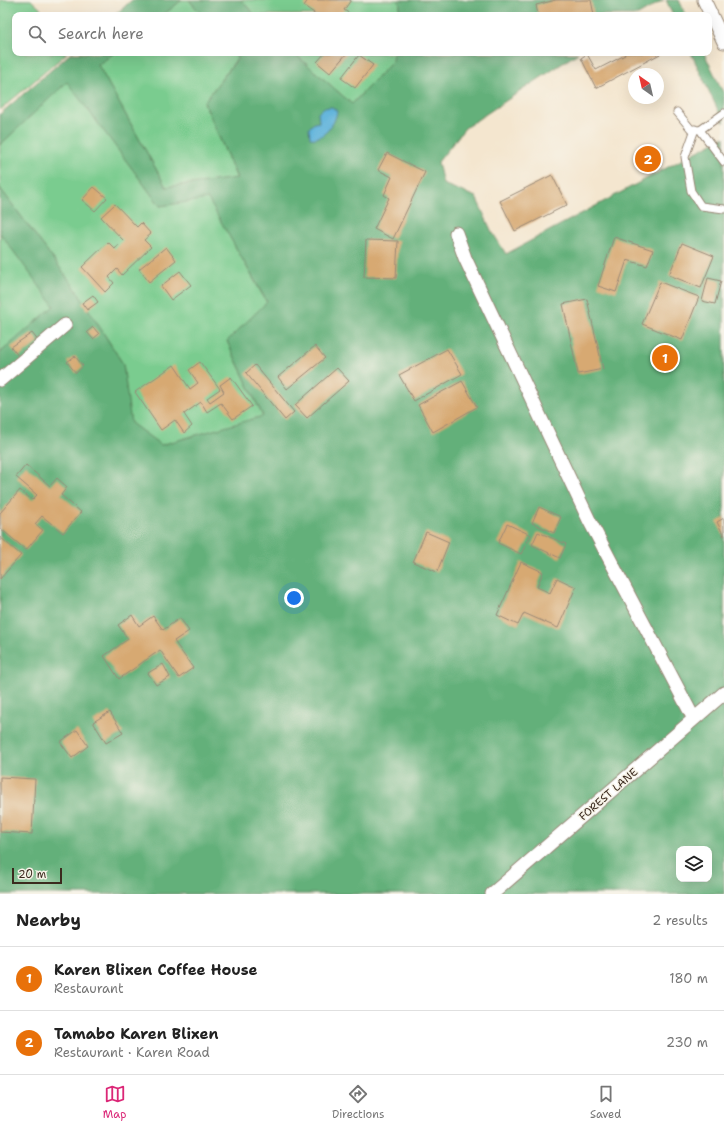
<!DOCTYPE html>
<html lang="en">
<head>
<meta charset="utf-8">
<style>
	:root { --surface:#fff; --page:#f2f2f2; --text:#222; --muted:#767676; --line:#e0e0e0; --accent:#db2777 }
	body { margin:0; font-family:"Shantell Sans",sans-serif; background:var(--page); color:var(--text) }
	.controls { position:absolute; right:12px; bottom:12px; display:grid; overflow:hidden; border-radius:8px; box-shadow:0 4px 16px #0002 }
	.controls button { width:36px; height:36px; display:grid; place-items:center; padding:0; border:0; border-bottom:1px solid var(--line); background:var(--surface); color:var(--text); font:20px sans-serif }
	.compass { position:absolute; left:628px; top:68px; width:36px; height:36px; border-radius:50%; background:var(--surface); box-shadow:0 4px 16px #0002; rotate:326deg }
	.scale { position:absolute; left:12px; bottom:10px; width:50px; box-sizing:border-box; padding-left:4px; border:2px solid #3b2a1e; border-top:0; font-size:11px; line-height:14px; white-space:nowrap; color:#3b2a1e; -webkit-text-stroke:3px #f7f3e8; paint-order:stroke }
	.you { position:absolute; left:294px; top:598px; width:14px; height:14px; margin:-10px; border:3px solid #fff; border-radius:50%; background:#1a73e8; box-shadow:0 0 0 6px #1a73e833 }
	.badge { display:grid; place-items:center; width:26px; height:26px; border-radius:50%; background:var(--accent); color:#fff; font-size:13px; font-weight:700 }
	.pin { position:absolute; translate:-50% -50%; border:2px solid #fff; box-shadow:0 1px 4px #0006 }
	.list { margin:0; padding:0; list-style:none }
	h2 { display:flex; justify-content:space-between; align-items:center; height:52px; margin:0; padding:0 16px; font-size:17px }
	h2 small { font-size:13px; font-weight:400; color:var(--muted) }
	.list li { display:grid; grid-template-columns:26px 1fr auto; gap:12px; align-items:center; box-sizing:border-box; height:64px; padding:0 16px; border-top:1px solid var(--line) }
	.list b { display:block; font-size:15px; white-space:nowrap }
	.list p { margin:0; font-size:13px; white-space:nowrap; color:var(--muted) }
	.list em { font-size:13px; font-style:normal; color:var(--muted) }
	.icon { flex:none; width:22px; height:22px; fill:none; stroke:currentColor; stroke-width:2; stroke-linecap:round; stroke-linejoin:round }
	.map { position:relative; flex:none; width:724px; height:894px; overflow:hidden }
	.search { position:absolute; background:var(--surface); box-shadow:0 4px 16px #0002; left:12px; right:12px; top:12px; height:44px; display:flex; align-items:center; gap:10px; box-sizing:border-box; padding:0 14px; border-radius:8px; color:var(--muted); font-size:15px }
	.sheet { height:180px; background:var(--surface) }
	nav { display:flex; justify-content:space-around; align-items:center; box-sizing:border-box; height:56px; border-top:1px solid var(--line); background:var(--surface); font-size:11px; color:var(--muted) }
	nav a { display:grid; justify-items:center; gap:2px }
	nav .on { color:var(--accent) }
	.map>svg:first-child { display:block }
	.green { fill:#7acc8f; stroke:#5a7b56 }
	.forest { fill:#63b07a; stroke:#4f6d4c; fill-rule:evenodd }
	.water { fill:#5fb3db; stroke:#4d6e7c }
	.building { fill:#d7a972 }
	.lines { fill:none; stroke-linecap:round; stroke-linejoin:round }
	.service-casing { stroke:#988876; stroke-width:9 }
	.minor-casing { stroke:#988876; stroke-width:15 }
	.service { stroke:#fff; stroke-width:7 }
	.minor { stroke:#fff; stroke-width:13 }
	.labels { text-anchor:middle; stroke-width:3; stroke-linejoin:round; paint-order:stroke }
	.street-label { font-size:11px; fill:#3b2a1e; stroke:#f7f3e8 }
</style>
</head>
<body>
<div class="map">
<svg width="724" height="894" viewBox="0 0 724 894">
	<rect width="100%" height="100%" fill="#f7f3e8"/>
	<filter id="ink" filterUnits="userSpaceOnUse"><feTurbulence type="fractalNoise" baseFrequency=".025" numOctaves="2"/><feDisplacementMap in="SourceGraphic" scale="8" xChannelSelector="R" yChannelSelector="G"/><feConvolveMatrix kernelMatrix="1 2 1 2 8 2 1 2 1" color-interpolation-filters="sRGB"/></filter>
	<filter id="wash" filterUnits="userSpaceOnUse"><feTurbulence type="fractalNoise" baseFrequency=".012" numOctaves="4" result="noise"/><feDisplacementMap in="SourceGraphic" scale="16" xChannelSelector="R" yChannelSelector="G"/><feGaussianBlur stdDeviation="0.9" result="paint"/><feColorMatrix in="noise" values="0 0 0 0 0 0 0 0 0 0 0 0 0 0 0 0 0 1.4 0 .05"/><feComposite in="paint" operator="in"/></filter>
	<g filter="url(#wash)">
		<rect width="100%" height="100%" fill="#f4e6cf"/>
		<path class="green" d="M0,0h31l16,15h-32v38h52l-67,57z
			M182,0h7l13,15h-39z
			M241,0h157l2,4 -1,11h-144z
			M114,53h120l4,4 -34,45 33,77 -71,8 -68,-122z
			M294,53h99l-1,9 -40,42z
			M67,81l93,125 48,-8 59,105 -40,38 36,76 -102,28 -31,-22 -7,-59 -48,-76 -75,-100v-43z
			M0,233l55,73 -55,47z"/>
		<path class="forest" d="M132,0h50l-19,15h-48z
			M189,0h52l14,15h-53z
			M398,0h266l-26,15h-239l1,-11z
			M666,0h13l7,15h-13z
			M71,53h43l-16,12 68,122 71,-9 -33,-76 34,-44 -4,-5h60l58,51 40,-42 1,-9h185l-113,75 -27,34 5,22 33,13 15,33 15,24 218,-117v757h-724v-541l54,-47 -54,-73v-45l75,100 48,76 8,59 30,22 102,-29 -36,-75 40,-39 -59,-103 -48,7 -93,-124 -67,63v-31zM679,849h30v30h-30z
			M691,53h13l20,41v29z"/>
		<path class="water" d="M332,107l5,4c-1,12 -14,30 -27,27l-1,-10 5,-5 5,-1 -1,-9 5,-5z"/>
		<g id="blocks">
			<path class="building" d="M308,0h43l-7,10 8,5h-39l1,-2 -10,-7z
				M556,0h35l3,15h-56l-2,-10z
				M325,53h22l-17,20 -13,-11z
				M624,53h38l-66,35 -15,-30 6,-4 9,16 29,-15z
				M359,55l14,10 -18,23 -14,-10z
				M387,153l38,19 -32,67 -19,-10 15,-31 -5,-3 8,-18 -14,-7z
				M552,175l15,30 -52,26 -15,-30z
				M94,187l13,11 -12,13 -13,-11z
				M115,204l22,23 4,-4 10,11 -7,6 7,7 -29,28 -5,-6 -8,8 5,6 -9,9 -23,-25 26,-25 7,7 8,-9 -22,-23z
				M614,237l39,13 -6,16 -20,-6 -11,32 -18,-6z
				M366,240l32,1 -2,37 -32,-1z
				M682,243l32,13 -13,32 -32,-13z
				M166,247l10,13 -27,22 -10,-13z
				M180,271l11,14 -20,15 -10,-14z
				M708,278l13,3 -6,23 -13,-3z
				M660,282l39,15 -17,43 -40,-16z
				M93,295l5,7 -11,8 -5,-7z
				M587,299l16,70 -25,5 -15,-70z
				M93,327l6,7 -6,5 -6,-7z
				M32,333l7,9 -20,15 -8,-10z
				M315,346l10,12 -38,31 -9,-12z
				M447,349l15,25 -48,27 -15,-26z
				M75,356l8,10 -7,7 -9,-11z
				M200,362l20,27 -13,9 3,4 14,-10 -4,-7 11,-8 21,29 -19,13 -12,-16 -14,9 -6,-10 -17,12 8,12 -8,7 -9,-13 -14,10 -26,-38 39,-27 16,24 8,-6 -9,-13z
				M255,365l39,47 -9,8 -39,-47z
				M337,368l12,13 -42,37 -12,-13z
				M462,381l15,26 -44,25 -15,-27z
				M26,465l24,21 7,-8 10,9 -6,8 20,17 -18,21 -21,-17 -7,8 8,6 -17,20 -26,-22v-15l20,-23 12,10 5,-5 -21,-18z
				M539,507l22,10 -7,16 -22,-10z
				M724,518v18l-7,-14z
				M507,524l24,11 -10,19 -23,-11z
				M426,532l23,10 -12,30 -24,-10z
				M538,532l28,12 -6,14 -28,-13z
				M0,537l21,18 -21,24z
				M521,562l22,10 -6,15 13,6 7,-15 19,9 -18,41 -34,-15 -6,12 -21,-10z
				M132,615l7,11 14,-10 10,14 17,-12 9,13 -15,10 19,27 -14,10 -19,-28 -41,29 -15,-23 24,-17 -10,-14z
				M163,664l7,13 -14,8 -8,-12z
				M110,712l13,21 -17,10 -13,-21z
				M77,730l11,16 -16,12 -12,-16z
				M0,777l35,2 -3,55 -32,-2z"/>
		</g>
	</g>
	<g filter="url(#ink)">
		<use href="#blocks" fill-opacity="0" stroke="#988876" stroke-width="1"/>
		<g class="lines">
			<defs>
				<path id="service" d="M677,112l14,17 9,1 24,-17
					M695,129l-10,28 6,34 10,15 23,3
					M700,130l24,32"/>
				<path id="minor" d="M704,0l20,42
					M456,233l9,25 124,262 105,199
					M0,380l65,-55
					M492,894l232,-201"/>
			</defs>
			<use href="#service" class="service-casing"/>
			<use href="#minor" class="minor-casing"/>
			<use href="#service" class="service"/>
			<use href="#minor" class="minor"/>
		</g>
	</g>
	<g class="labels">
		<g class="street-label">
			<text transform="translate(608 794) rotate(-41)" y="4">FOREST LANE</text>
		</g>
	</g>
</svg>
<div class="controls">
<button><svg class="icon" aria-label="layers" viewBox="0 0 24 24"><path d="M12 4l9 5-9 5-9-5zM3 14l9 5 9-5"/></svg></button>
</div>
<svg class="compass" viewBox="-18 -18 36 36"><path d="M0-13l5 13h-10z" fill="#e53935"/><path d="M0 13l5-13h-10z" fill="#767676"/></svg>
<div class="scale">20 m</div>
<div class="you"></div>
<div class="pin badge" style="left:665px;top:358px;background:#e8710a">1</div>
<div class="pin badge" style="left:648px;top:159px;background:#e8710a">2</div>
<div class="search"><svg class="icon" aria-label="search" viewBox="0 0 24 24"><circle cx="10" cy="10" r="6"/><path d="M15 15l6 6"/></svg>Search here</div>
</div>
<section class="sheet">
<h2>Nearby<small>2 results</small></h2>
<ul class="list">
<li><span class="badge" style="background:#e8710a">1</span><div><b>Karen Blixen Coffee House</b><p>Restaurant</p></div><em>180 m</em></li>
<li><span class="badge" style="background:#e8710a">2</span><div><b>Tamabo Karen Blixen</b><p>Restaurant · Karen Road</p></div><em>230 m</em></li>
</ul>
</section>
<nav>
<a class="on"><svg class="icon" aria-label="map" viewBox="0 0 24 24"><path d="M3 6l6-2 6 2 6-2v14l-6 2-6-2-6 2zM9 4v14M15 6v14"/></svg>Map</a>
<a><svg class="icon" aria-label="directions" viewBox="0 0 24 24"><path d="M12 3l9 9-9 9-9-9zM9 14v-3h6M13 9l2 2-2 2"/></svg>Directions</a>
<a><svg class="icon" aria-label="saved" viewBox="0 0 24 24"><path d="M7 4h10v16l-5-4-5 4z"/></svg>Saved</a>
</nav>
</body>
</html>
